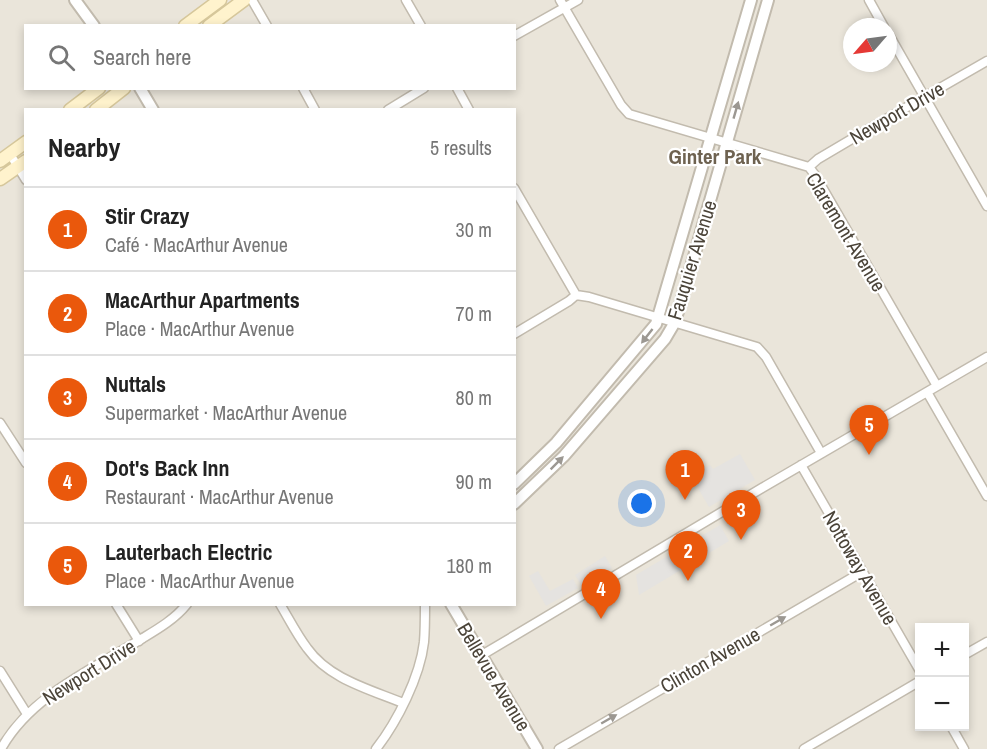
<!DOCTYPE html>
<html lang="en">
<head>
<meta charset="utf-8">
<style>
	:root { --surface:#fff; --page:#f2f2f2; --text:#222; --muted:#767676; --line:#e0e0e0; --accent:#ea580c }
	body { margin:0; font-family:"Archivo Narrow",sans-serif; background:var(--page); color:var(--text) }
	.controls { position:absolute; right:18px; bottom:18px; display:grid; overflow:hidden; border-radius:0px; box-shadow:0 3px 9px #0003 }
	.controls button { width:54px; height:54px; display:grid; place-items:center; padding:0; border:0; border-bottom:2px solid var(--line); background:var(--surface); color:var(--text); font:30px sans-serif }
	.compass { position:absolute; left:843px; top:18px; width:54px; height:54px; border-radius:50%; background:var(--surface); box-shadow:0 3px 9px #0003; rotate:242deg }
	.you { position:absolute; left:642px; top:504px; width:21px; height:21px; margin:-15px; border:4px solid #fff; border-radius:50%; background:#1a73e8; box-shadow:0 0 0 9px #1a73e833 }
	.badge { display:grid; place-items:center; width:39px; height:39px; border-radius:50%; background:var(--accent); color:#fff; font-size:20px; font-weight:700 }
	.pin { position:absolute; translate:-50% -50px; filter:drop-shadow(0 2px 3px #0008) }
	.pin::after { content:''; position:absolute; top:32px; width:21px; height:18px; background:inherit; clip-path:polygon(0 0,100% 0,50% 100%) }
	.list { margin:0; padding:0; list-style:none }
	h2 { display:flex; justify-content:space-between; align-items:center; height:78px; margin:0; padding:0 24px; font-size:26px }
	h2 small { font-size:20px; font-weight:400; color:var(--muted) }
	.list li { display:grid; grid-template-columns:39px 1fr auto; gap:18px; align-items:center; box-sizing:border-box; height:84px; padding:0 24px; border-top:2px solid var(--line) }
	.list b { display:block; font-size:22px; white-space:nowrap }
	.list p { margin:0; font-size:20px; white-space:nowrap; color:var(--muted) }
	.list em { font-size:20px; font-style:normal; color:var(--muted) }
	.icon { flex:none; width:33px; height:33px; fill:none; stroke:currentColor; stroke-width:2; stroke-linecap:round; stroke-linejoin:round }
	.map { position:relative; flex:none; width:987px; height:749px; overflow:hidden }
	.search { position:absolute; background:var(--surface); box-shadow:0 3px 9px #0003; left:24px; top:24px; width:492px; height:66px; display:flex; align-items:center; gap:15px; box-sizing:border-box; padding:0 21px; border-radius:0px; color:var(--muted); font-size:22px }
	.panel { position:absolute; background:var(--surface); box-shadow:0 3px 9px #0003; left:24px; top:108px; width:492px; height:498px; border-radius:0px }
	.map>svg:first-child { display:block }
	.residential { fill:#eae5da; fill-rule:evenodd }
	.parking { fill:#e5e3e0 }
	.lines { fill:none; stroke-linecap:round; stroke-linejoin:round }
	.minor-casing { stroke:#c2bbae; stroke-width:11 }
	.tertiary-casing { stroke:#c2bbae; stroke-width:14 }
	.secondary-casing { stroke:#d6c79b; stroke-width:15 }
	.minor { stroke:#fff; stroke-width:8 }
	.tertiary { stroke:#fff; stroke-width:10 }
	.secondary { stroke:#fff3cd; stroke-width:12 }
	.oneway { fill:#9c9892 }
	.labels { text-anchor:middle; stroke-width:4.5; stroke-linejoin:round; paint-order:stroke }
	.street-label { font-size:20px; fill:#4b4439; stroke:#fff }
	.neighbourhood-label { font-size:21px; font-weight:bold; fill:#6e6250; stroke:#fff }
</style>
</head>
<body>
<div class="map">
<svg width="987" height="749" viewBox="0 0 987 749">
	<rect width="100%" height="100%" fill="#f6f3ec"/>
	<path class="residential" d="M0,0h987v749h-987zM26,26h488v62h-488zM852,27h36v36h-36zM26,110h488v494h-488zM920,628h44v98h-44z"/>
	<path class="parking" d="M740,454l15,26 -46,27 -18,-31 19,-11 3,4z
		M720,525l9,16 -90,54 -3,-20z
		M605,556l7,12 -30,18 -7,-11z
		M538,571l12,20 23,-12 5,9 -32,18 -17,-30z"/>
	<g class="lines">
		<defs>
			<path id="minor" d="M252,0l15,26
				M406,0l15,26
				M560,0l61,105 8,9 180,53 6,8 122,211
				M869,0l15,27
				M888,33l99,173
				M514,36l64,-36
				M303,88l12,22
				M457,88l12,22
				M388,110l36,-22
				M10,154l16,26
				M809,167l9,-8 49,-29 120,-69
				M514,188l62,107 13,2 168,50 9,10 55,96
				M514,334l55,-33 7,-6
				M927,392l60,104
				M0,423l26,40
				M801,465l119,206
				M116,604l23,37
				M280,604c9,15 17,31 27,44 22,31 62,41 96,55
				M482,655l280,-167 225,-131
				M964,655l23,-13
				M0,671l27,43
				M951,726l13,23
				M1,749c29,-53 92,-80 142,-111 15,-9 32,-19 44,-34
				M376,749c21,-27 44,-72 48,-107 1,-12 1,-25 1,-38
				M559,749l303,-177
				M804,749l116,-68"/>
			<path id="tertiary" d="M75,0l19,26
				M140,88l13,22
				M514,484l42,-41 100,-119 95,-324
				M514,504l50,-48 101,-117 10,-17 93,-322
				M451,604l86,145"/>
			<path id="secondary" d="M185,26l35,-26
				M209,26l35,-26
				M70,110l29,-22
				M96,110l28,-22
				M0,161l26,-19
				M0,179l26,-18"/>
		</defs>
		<use href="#minor" class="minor-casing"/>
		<use href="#tertiary" class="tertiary-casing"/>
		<use href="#secondary" class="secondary-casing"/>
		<use href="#minor" class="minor"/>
		<use href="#tertiary" class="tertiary"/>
		<use href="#secondary" class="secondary"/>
	</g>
	<defs><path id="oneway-solid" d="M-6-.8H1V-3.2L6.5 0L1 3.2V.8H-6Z" transform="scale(1.5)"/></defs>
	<g class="oneway">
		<use href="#oneway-solid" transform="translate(736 110) rotate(-74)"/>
		<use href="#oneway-solid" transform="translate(647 336) rotate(128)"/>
		<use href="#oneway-solid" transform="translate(557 463) rotate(-45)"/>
		<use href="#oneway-solid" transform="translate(778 621) rotate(-30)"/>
		<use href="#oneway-solid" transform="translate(609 719) rotate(-30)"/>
	</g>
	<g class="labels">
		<g class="street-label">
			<text transform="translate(897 113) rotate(-30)" y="7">Newport Drive</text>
			<text transform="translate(846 232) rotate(59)" y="7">Claremont Avenue</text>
			<text transform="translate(692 260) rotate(-73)" y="7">Fauquier Avenue</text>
			<text transform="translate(860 568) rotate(60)" y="7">Nottoway Avenue</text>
			<text transform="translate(710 660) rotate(-30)" y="7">Clinton Avenue</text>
			<text transform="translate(89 672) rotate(-32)" y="7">Newport Drive</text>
			<text transform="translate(494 677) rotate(59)" y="7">Bellevue Avenue</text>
		</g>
		<g class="neighbourhood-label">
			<text x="715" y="164">Ginter Park</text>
		</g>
	</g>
</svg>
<div class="controls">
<button>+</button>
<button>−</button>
</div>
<svg class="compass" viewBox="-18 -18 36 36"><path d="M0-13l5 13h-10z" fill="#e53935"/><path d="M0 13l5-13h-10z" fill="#767676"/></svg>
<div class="you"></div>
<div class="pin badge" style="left:685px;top:500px">1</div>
<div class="pin badge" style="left:688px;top:581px">2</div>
<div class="pin badge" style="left:741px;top:540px">3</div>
<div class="pin badge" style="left:601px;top:619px">4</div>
<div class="pin badge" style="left:869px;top:455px">5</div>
<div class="search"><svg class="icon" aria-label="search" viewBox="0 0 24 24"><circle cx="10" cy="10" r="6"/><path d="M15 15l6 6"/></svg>Search here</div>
<section class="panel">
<h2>Nearby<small>5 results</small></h2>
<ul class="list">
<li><span class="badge">1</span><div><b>Stir Crazy</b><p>Café · MacArthur Avenue</p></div><em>30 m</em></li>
<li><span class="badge">2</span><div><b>MacArthur Apartments</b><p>Place · MacArthur Avenue</p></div><em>70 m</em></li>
<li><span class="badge">3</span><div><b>Nuttals</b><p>Supermarket · MacArthur Avenue</p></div><em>80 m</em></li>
<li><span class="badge">4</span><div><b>Dot's Back Inn</b><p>Restaurant · MacArthur Avenue</p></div><em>90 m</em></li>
<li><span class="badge">5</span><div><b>Lauterbach Electric</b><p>Place · MacArthur Avenue</p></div><em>180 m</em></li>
</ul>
</section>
</div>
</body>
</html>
